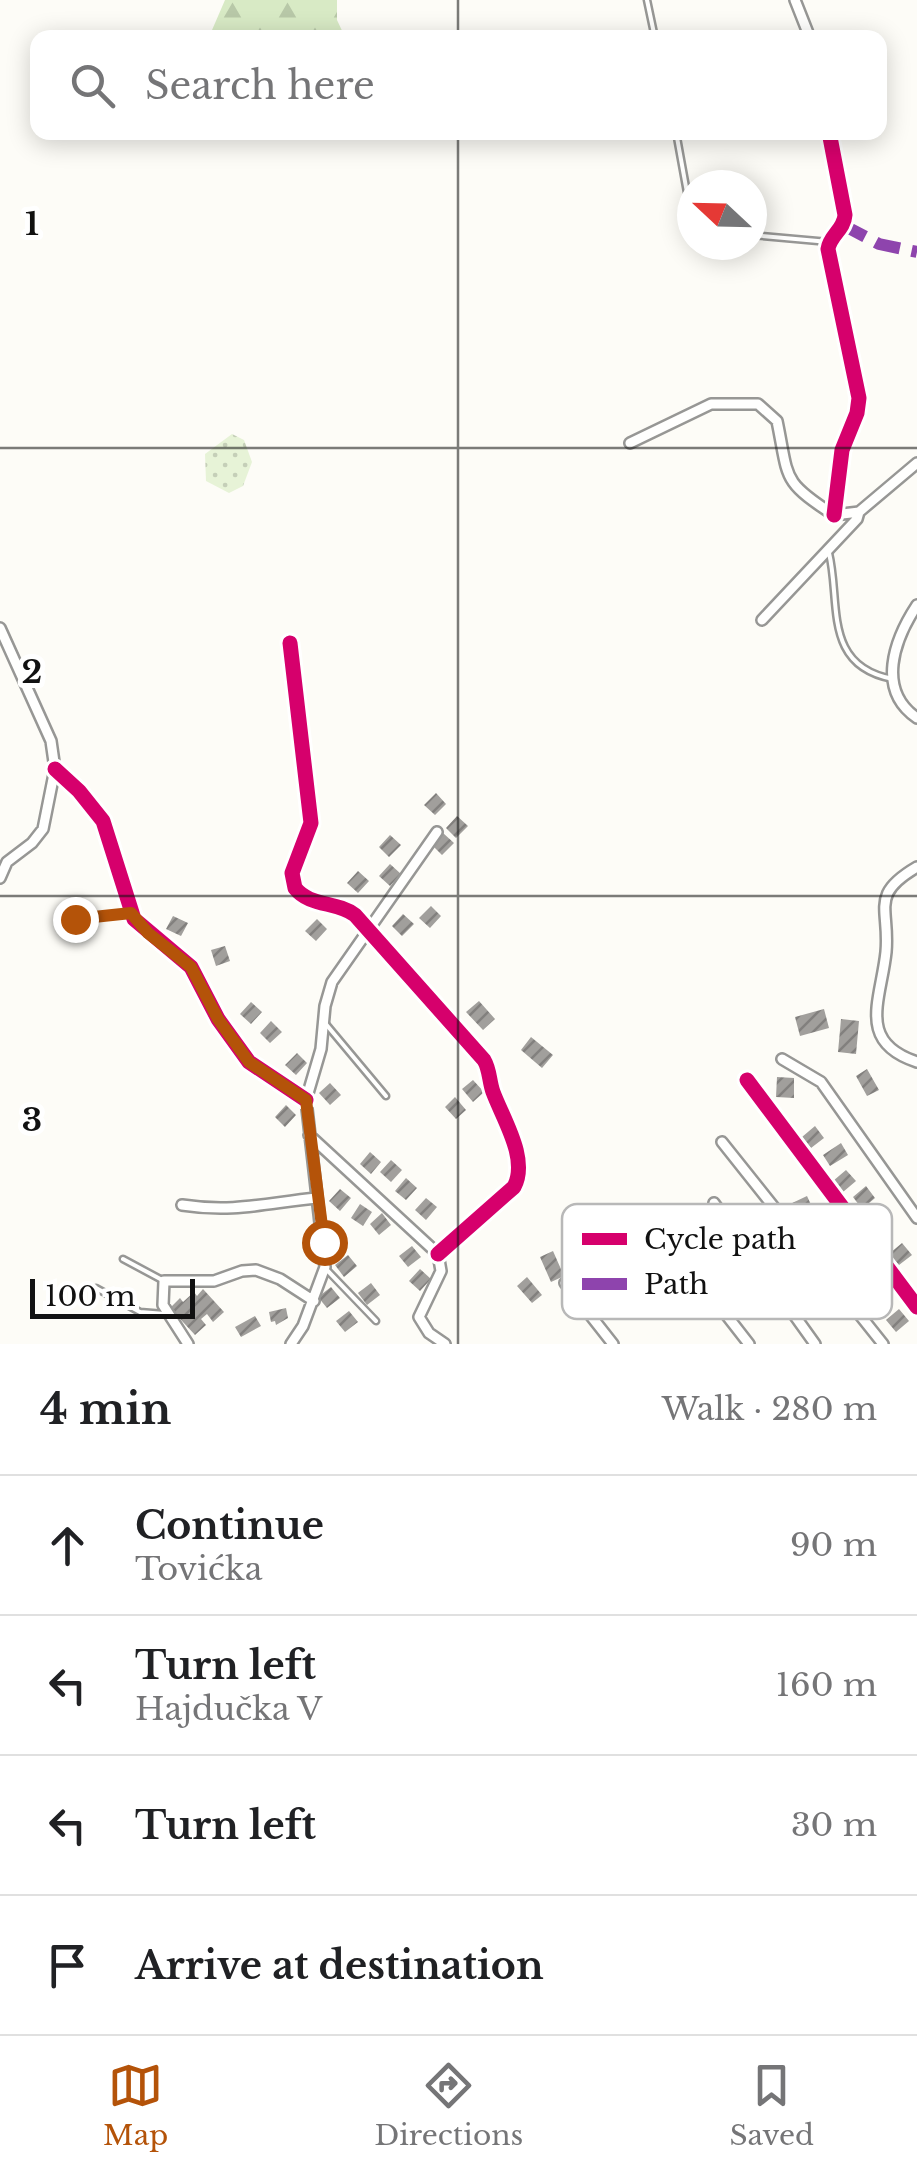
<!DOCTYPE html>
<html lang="en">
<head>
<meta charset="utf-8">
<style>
	:root { --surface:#fff; --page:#f2f2f2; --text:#202124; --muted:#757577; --line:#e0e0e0; --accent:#b45309 }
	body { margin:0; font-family:"Libre Baskerville",serif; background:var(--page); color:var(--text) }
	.compass { position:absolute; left:677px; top:170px; width:90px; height:90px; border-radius:50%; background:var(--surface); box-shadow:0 5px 25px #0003; rotate:292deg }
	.scale { position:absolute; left:30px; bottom:25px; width:165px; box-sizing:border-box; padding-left:10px; border:5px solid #111; border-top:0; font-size:28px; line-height:35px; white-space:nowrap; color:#111; -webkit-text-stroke:8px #fff; paint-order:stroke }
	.stop { position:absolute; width:30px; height:30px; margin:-22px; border:8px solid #b45309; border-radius:50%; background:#fff }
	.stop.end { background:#b45309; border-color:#fff; box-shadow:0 2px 10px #0008 }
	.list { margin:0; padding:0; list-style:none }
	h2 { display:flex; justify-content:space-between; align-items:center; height:130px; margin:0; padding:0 40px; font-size:42px }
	h2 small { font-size:32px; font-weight:400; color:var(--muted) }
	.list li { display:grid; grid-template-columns:65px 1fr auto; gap:30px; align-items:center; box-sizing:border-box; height:140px; padding:0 40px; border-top:2px solid var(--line) }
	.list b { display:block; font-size:38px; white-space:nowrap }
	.list p { margin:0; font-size:32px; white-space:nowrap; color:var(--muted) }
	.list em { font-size:32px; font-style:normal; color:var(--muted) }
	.icon { flex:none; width:55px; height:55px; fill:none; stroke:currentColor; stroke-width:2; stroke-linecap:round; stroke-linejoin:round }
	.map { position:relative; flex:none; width:917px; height:1344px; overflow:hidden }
	.search { position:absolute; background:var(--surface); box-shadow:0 5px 25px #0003; left:30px; right:30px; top:30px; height:110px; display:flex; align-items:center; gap:25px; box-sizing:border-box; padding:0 35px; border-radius:20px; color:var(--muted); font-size:38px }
	.sheet { height:690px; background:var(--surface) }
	nav { display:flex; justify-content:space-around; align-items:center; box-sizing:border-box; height:140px; border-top:2px solid var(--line); background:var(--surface); font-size:28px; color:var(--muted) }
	nav a { display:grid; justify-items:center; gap:5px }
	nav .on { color:var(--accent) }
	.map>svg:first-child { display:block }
	.grass { fill:url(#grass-dots) }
	.forest { fill:url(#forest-firs) }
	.building { fill:url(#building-hatch) }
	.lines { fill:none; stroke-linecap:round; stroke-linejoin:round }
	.service-casing { stroke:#979795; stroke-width:9 }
	.minor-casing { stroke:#979795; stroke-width:14 }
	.service { stroke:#fffffe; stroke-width:4 }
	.minor { stroke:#fffffe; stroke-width:9 }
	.quiet { stroke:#8e44ad; stroke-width:12; stroke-dasharray:25 12; stroke-linecap:butt }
	.cycleway-casing { stroke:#fff; stroke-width:21 }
	.cycleway { stroke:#d6006c; stroke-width:15 }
	.route { stroke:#b45309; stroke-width:12 }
	.grid { fill:none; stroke:#111; stroke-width:2.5; stroke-opacity:0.55 }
	.key { fill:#fff; stroke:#b8b8b8; stroke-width:2.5 }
	.key-label { font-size:28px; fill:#111 }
	.grid-label { font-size:32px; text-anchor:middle; font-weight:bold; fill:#111; stroke:#fff; stroke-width:10; stroke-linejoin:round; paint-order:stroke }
</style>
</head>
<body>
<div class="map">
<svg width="917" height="1344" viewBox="0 0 917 1344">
	<defs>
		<pattern id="grass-dots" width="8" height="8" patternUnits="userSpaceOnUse" patternTransform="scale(2.5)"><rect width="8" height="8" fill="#e7f3d7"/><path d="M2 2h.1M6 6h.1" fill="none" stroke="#c5cfb8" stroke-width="1.8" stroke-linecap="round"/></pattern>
		<pattern id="forest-firs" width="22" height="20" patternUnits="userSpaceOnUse" patternTransform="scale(2.5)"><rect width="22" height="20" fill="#d8eac5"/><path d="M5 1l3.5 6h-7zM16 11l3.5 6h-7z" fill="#b8c8a8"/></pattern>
		<pattern id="building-hatch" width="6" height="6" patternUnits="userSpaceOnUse" patternTransform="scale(2.5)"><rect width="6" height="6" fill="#a19f9c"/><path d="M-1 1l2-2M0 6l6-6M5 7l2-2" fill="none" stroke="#82807e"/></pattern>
	</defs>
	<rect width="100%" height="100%" fill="#fdfcf7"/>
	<path class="grass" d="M232,434l12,6 8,22 -9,24 -14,7 -23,-12 -1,-27z"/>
	<path class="forest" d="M225,0h112v20l8,17h-136z"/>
	<path class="building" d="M436,793l10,11 -11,11 -11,-10z
		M457,816l11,10 -12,12 -10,-10z
		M443,833l11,10 -12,12 -10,-10z
		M390,835l11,10 -12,12 -10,-10z
		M390,864l11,10 -11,12 -11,-10z
		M358,871l11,10 -11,12 -11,-10z
		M431,906l10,10 -11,12 -11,-10z
		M403,914l11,10 -12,12 -10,-10z
		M173,916l15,7 -7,13 -15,-7z
		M317,919l10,10 -11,12 -11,-10z
		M225,946l5,15 -14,5 -5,-16z
		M479,1001l16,18 -12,11 -17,-18z
		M251,1002l11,10 -11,12 -11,-10z
		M824,1009l5,19 -29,8 -5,-19z
		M841,1019l18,2 -3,33 -18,-2z
		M271,1021l11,11 -12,11 -10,-10z
		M531,1037l22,18 -11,13 -21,-18z
		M297,1053l10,10 -11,12 -11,-10z
		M867,1069l12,21 -12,6 -11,-20z
		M777,1077l17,1v20l-18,-1z
		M473,1080l11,12 -11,10 -11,-13z
		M330,1083l11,12 -11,10 -11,-12z
		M455,1097l11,13 -10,9 -11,-12z
		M286,1105l10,10 -11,12 -10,-10z
		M815,1126l9,12 -13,10 -9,-11z
		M841,1143l7,12 -18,11 -7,-11z
		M370,1152l11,10 -10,12 -11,-10z
		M391,1160l11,10 -11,12 -11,-10z
		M846,1170l10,11 -13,11 -10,-11z
		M406,1178l11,10 -11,12 -11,-9z
		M866,1186l9,12 -13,11 -9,-12z
		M340,1189l11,9 -11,13 -11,-10z
		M807,1196l6,13 -20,8 -5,-12z
		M426,1198l11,9 -11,13 -11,-10z
		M360,1204l12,8 -9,14 -12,-8z
		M382,1213l9,12 -12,10 -9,-11z
		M902,1243l10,12 -13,10 -10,-11z
		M412,1246l9,11 -13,10 -9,-11z
		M553,1251l11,25 -13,6 -11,-25z
		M348,1255l9,11 -13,11 -9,-12z
		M420,1269l11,10 -11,12 -11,-10z
		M527,1277l15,18 -10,8 -15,-17z
		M371,1283l9,12 -13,10 -9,-12z
		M331,1287l9,11 -13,10 -9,-11z
		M203,1289l21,23 -11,10 -6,-8 -6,5 5,6 -11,10 -25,-27 10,-10 3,4 11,-10 3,4z
		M286,1308l2,10 -12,7 -1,-4 -4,1 -2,-10z
		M899,1309l10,12 -13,11 -10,-12z
		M349,1311l9,11 -13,10 -9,-11z
		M255,1316l6,10 -20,11 -6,-10z"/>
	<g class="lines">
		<defs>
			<path id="service" d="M647,0l8,38
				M676,132l16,88
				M752,235l77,7
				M829,553c12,49 -7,113 64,126
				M75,919l55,-6
				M325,1023l61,73
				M123,1259l41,22
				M327,1270l49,51
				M96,1288l44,24 25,2"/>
			<path id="minor" d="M795,0l15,38
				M829,132l16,83c-1,15 -15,20 -17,34l31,149 -2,15 -15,37 -8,65
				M630,443l81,-39h47l19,17c12,58 4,60 57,94
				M834,515l25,-3 58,-49
				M917,605c-23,35 -41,85 0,113
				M762,620l95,-101 2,-7
				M0,628l51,113 4,28 -12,60 -11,14 -25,19 -7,16
				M290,643l21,180 -19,50 3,15c15,19 41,13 60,27l129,145c6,10 5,21 9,32 10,27 36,67 21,95l-76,67
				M55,769l24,22 24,30 31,98 57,48 27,52 31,43 57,38
				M917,867c-48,28 -27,41 -31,85 -5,48 -30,90 31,110
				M782,1059l39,23 96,136
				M747,1080l170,227
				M309,1135l129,119
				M722,1142l161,202
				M714,1203l101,141
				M182,1205c52,8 84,-2 135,-7
				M661,1231l88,113
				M438,1254l3,17 -22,46 10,16 16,11
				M565,1283l48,61
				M188,1344l-25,-39 1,-24h50l28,-10 14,-1 24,9 34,22
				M291,1344l12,-18 22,-59 -19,-167 15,-51 4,-43 7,-24 105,-150"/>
		</defs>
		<use href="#service" class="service-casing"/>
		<use href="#minor" class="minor-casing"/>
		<use href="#service" class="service"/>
		<use href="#minor" class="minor"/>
		<path class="quiet" d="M843,225l36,19 38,8"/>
		<defs>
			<path id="cycleway" d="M829,132l16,83c-1,15 -15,20 -17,34l31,149 -2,15 -15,37 -8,65
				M290,643l21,180 -19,50 3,15c15,19 41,13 60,27l129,145c6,10 5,21 9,32 10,27 36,67 21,95l-76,67
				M55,769l24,22 24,30 31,98 57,48 27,52 31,43 57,38
				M747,1080l170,227"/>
		</defs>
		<use href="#cycleway" class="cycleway-casing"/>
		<use href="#cycleway" class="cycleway"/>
	</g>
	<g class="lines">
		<path class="route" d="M75,919l56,-6 17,20 43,34 27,52 31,43 57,38 18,142"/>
	</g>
	<path class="grid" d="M458,0v38M458,132v1212M0,448h917M0,896h917"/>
	<rect x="562" y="1204" width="330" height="115" rx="15" class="key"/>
	<rect x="582" y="1233" width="45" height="12" fill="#d6006c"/>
	<rect x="582" y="1278" width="45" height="12" fill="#8e44ad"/>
	<g class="key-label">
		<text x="644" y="1249">Cycle path</text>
		<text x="644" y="1294">Path</text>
	</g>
	<g class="grid-label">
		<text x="32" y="235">1</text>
		<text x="32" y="683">2</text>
		<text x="32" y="1131">3</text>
	</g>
</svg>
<svg class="compass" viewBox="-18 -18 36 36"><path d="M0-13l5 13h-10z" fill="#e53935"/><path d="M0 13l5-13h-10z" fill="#757577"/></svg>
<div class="scale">100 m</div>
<div class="stop" style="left:324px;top:1242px"></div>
<div class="stop end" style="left:75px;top:919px"></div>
<div class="search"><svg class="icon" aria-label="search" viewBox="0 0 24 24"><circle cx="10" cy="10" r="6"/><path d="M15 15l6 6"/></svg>Search here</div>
</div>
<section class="sheet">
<h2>4 min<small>Walk · 280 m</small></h2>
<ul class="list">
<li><svg class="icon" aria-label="ahead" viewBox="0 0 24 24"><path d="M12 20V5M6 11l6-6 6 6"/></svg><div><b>Continue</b><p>Tovićka</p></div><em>90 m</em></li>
<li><svg class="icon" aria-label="left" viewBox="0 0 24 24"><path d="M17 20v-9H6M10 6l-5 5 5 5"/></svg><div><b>Turn left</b><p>Hajdučka V</p></div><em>160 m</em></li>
<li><svg class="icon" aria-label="left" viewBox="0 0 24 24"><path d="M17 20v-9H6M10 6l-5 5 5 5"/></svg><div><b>Turn left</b></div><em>30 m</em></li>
<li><svg class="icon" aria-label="arrive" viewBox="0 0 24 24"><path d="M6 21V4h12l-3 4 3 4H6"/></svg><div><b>Arrive at destination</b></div></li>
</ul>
</section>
<nav>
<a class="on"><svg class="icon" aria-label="map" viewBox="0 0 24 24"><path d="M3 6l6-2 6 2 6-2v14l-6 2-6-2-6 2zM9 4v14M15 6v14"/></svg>Map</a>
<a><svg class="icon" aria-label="directions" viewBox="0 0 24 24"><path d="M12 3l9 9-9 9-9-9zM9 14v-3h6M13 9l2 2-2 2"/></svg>Directions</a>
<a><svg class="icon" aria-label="saved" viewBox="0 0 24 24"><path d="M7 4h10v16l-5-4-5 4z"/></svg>Saved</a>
</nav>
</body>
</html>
